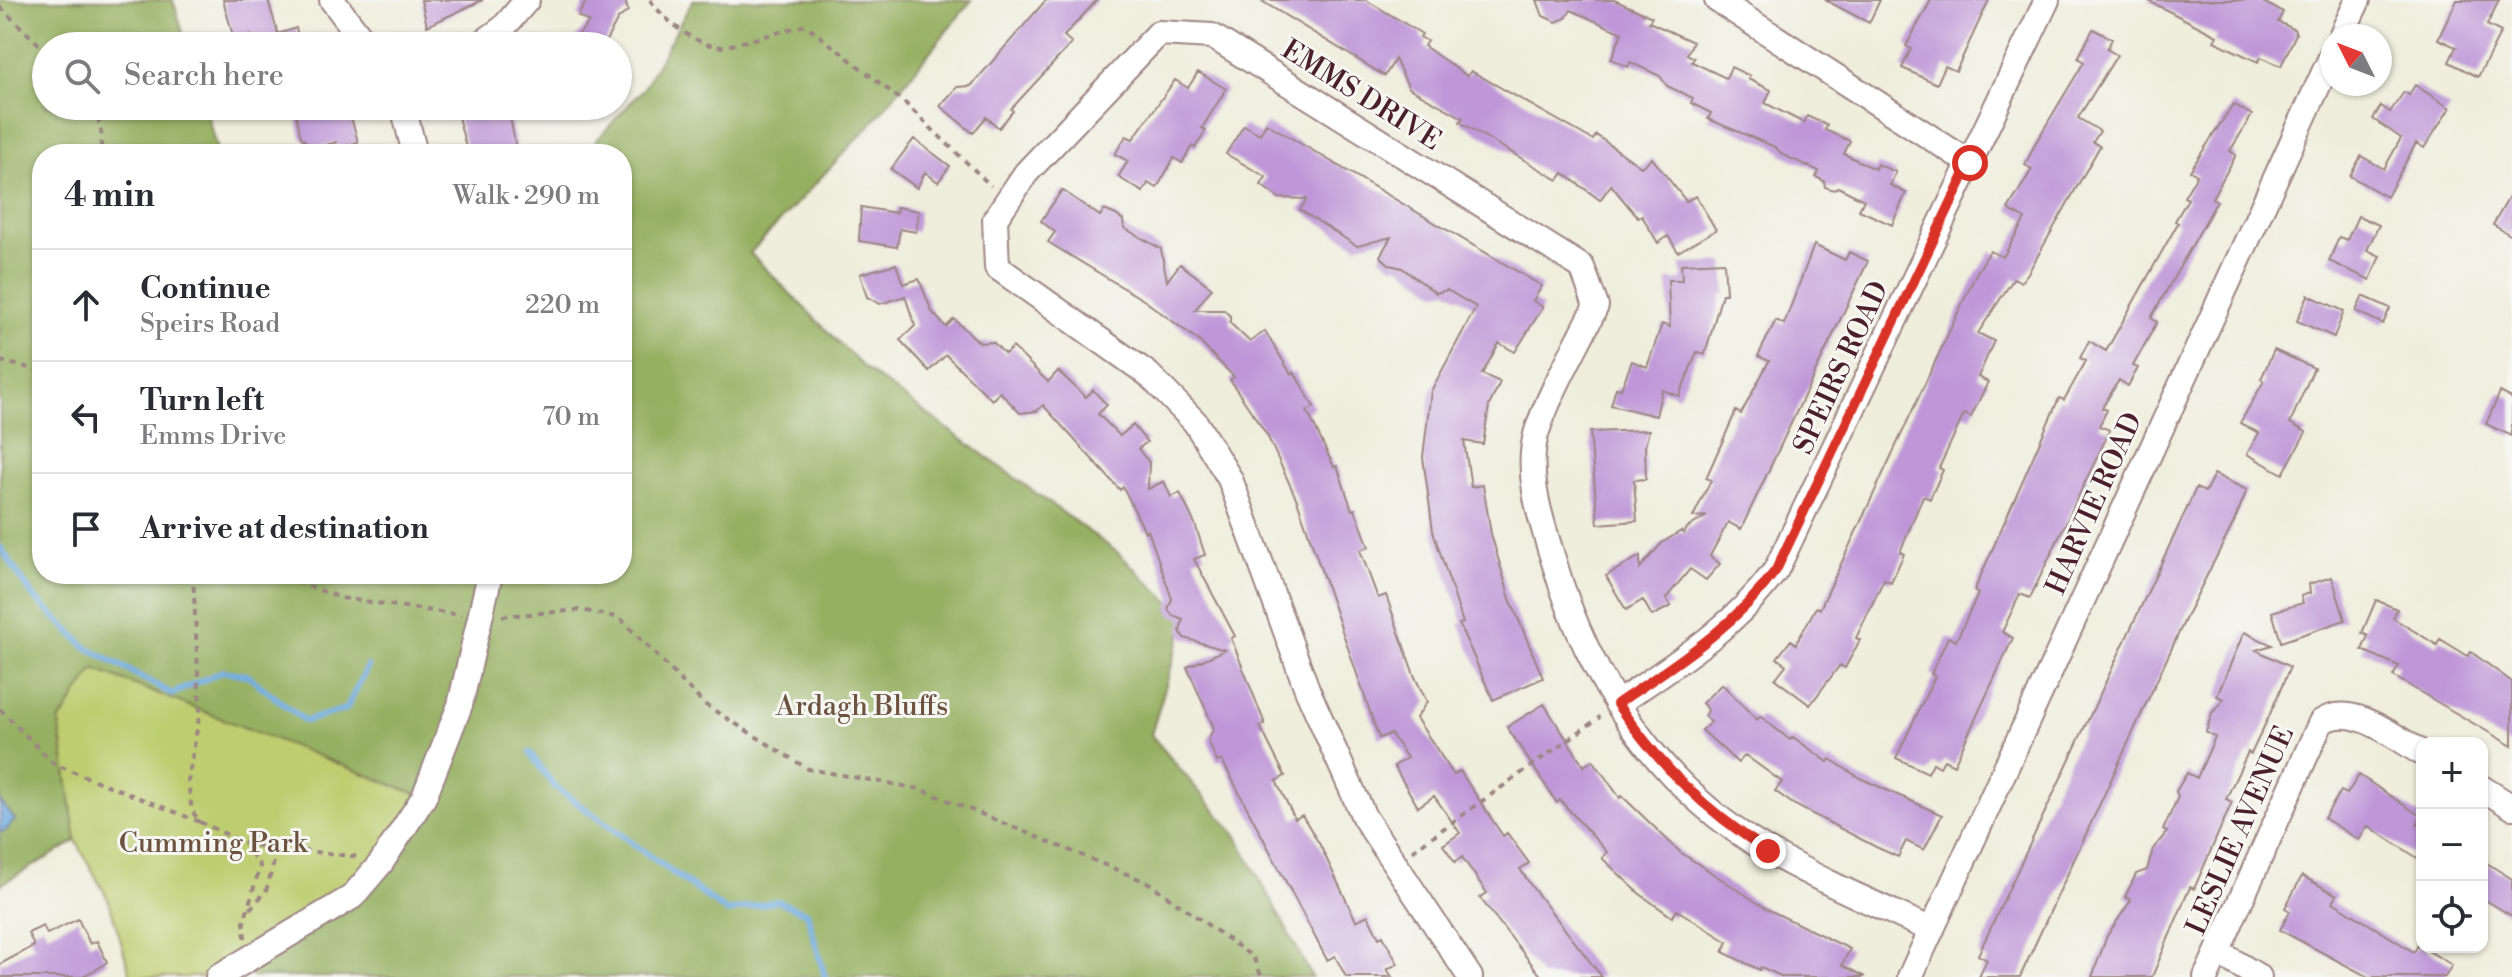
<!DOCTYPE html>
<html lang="en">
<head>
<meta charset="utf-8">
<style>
	:root { --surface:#fff; --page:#f7f7f7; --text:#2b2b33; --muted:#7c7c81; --line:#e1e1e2 }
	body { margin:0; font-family:"Libre Bodoni",serif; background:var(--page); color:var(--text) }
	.controls { position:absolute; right:24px; bottom:24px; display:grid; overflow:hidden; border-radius:16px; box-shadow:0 2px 6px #0004 }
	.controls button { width:72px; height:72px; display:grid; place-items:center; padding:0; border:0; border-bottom:2px solid var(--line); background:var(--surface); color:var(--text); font:40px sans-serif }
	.compass { position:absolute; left:2320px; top:24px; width:72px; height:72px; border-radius:50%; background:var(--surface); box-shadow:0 2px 6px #0004; rotate:312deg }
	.stop { position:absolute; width:24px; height:24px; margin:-18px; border:6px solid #d93025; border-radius:50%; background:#fff }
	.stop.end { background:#d93025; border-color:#fff; box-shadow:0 2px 8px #0008 }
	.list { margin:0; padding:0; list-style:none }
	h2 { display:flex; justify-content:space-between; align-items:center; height:104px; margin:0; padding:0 32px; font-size:34px }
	h2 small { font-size:26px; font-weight:400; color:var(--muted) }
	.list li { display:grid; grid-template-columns:52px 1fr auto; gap:24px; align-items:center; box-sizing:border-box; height:112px; padding:0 32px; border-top:2px solid var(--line) }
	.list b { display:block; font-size:30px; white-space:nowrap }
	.list p { margin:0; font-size:26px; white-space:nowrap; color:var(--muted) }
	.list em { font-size:26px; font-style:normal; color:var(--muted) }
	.icon { flex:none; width:44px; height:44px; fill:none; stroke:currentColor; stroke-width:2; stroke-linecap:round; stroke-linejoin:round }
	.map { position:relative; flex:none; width:2512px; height:977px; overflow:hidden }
	.search { position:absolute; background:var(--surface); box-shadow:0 2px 6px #0004; left:32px; top:32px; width:600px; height:88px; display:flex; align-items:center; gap:20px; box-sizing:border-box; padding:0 28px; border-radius:44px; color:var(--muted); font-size:30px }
	.panel { position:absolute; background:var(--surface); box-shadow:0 2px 6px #0004; left:32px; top:144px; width:600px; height:440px; border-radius:32px }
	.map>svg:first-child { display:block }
	.green { fill:#becd6f; stroke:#84764d; stroke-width:2 }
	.forest { fill:#96b062; stroke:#706846; stroke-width:2 }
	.water { fill:#6eaadf; stroke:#5c6485; stroke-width:2 }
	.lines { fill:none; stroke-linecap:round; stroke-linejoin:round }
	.stream { stroke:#6eaadf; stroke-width:6 }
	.building { fill:#bf97d8 }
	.minor-casing { stroke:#9c8683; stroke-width:28 }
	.path { stroke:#9c8683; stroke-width:4; stroke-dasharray:6 6; stroke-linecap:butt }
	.minor { stroke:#fff; stroke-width:24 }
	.route { stroke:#d93025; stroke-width:10 }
	.labels { text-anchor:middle; stroke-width:6; stroke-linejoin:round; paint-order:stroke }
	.street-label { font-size:28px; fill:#4a1f2b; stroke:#f6f6f2 }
	.park-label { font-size:28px; fill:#6d533f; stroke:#f6f6f2 }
</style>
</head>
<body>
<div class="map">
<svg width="2512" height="977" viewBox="0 0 2512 977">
	<rect width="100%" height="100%" fill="#f6f6f2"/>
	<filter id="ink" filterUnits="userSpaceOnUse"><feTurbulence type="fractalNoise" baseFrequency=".0125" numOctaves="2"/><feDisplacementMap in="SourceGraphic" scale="16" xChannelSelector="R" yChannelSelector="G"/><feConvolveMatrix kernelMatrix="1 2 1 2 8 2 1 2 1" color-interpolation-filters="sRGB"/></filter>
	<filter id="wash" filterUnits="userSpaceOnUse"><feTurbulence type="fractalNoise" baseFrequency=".006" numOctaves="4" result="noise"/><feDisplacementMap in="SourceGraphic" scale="32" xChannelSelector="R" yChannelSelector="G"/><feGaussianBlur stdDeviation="1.8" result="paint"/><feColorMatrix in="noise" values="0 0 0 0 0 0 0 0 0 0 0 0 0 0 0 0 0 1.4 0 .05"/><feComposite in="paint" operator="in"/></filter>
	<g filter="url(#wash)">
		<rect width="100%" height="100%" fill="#efeddb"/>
		<path class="green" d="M94,668l330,129 -72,100 -138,80h-83l-22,-76 -33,-60 -17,-119z"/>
		<path class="forest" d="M0,0h173l14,46h-141v60h159l13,48h-176v420h580v-157l6,-12 -6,-26v-225h-38l60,-66 49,-88h279l-100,123 -122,130 114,115 253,184 69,65 -35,118 86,101 75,141h-1060l-7,-16 107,-64 72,-100 -330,-128 -35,53 17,119 -76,44z"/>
		<path class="water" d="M0,801l15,19 -10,11 -5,1z"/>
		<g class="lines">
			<path class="stream" d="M0,547l33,49 53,51 86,47 51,-23 24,4 58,46 41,-12 22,-43
				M530,753l24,33 173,126 50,-11 30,12 18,64"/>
		</g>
		<g id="blocks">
			<path class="building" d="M223,0h45l10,34 18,-6 5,18h-49l-2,-11 -16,4z
				M421,0h62l-56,26z
				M587,0h38l3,11 -10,8 -15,27h-34l20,-24 -11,-6z
				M1046,0h51l-33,36 8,7 -61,66 2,2 -14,17 -13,-11 -13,16 -33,-27 17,-19 14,-1z
				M1260,0h106l56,34 -2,3 7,4 -3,5 43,30 4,-5 122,69 3,-5 45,32 11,-9 34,43 10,-5 20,34 -38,22 -10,-16 -10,7 -16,-27 -4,2 -27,-33 -11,15 -37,-27 -5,7 -98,-58 3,-4 -54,-30 -14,-29 -10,17z
				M1537,0h77l38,17 -3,5 44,20 -6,12 7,4 -2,4 34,16 5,-11 19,9 -2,3 23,11 -6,13 39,20 3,-7 20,9 -2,5 25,11 -6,13 31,15 2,-5 19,8 -6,13 16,8 -14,32 -33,-15 5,-10 -26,-13 -4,3 -9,-3 -1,-6 -8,-4 3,-6 -36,-16 -8,-8 -67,-28 3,-6 -20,-10 2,-5 -26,-12 -7,-10 -30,-14 -2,5 -17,-8 11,-26 -51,-23 -5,8 -10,4 -13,-6z
				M1825,0h55l-11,23z
				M1931,0h58l-33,71 -11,-5 -8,18 -35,-16 9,-19 -5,-3z
				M2147,0h112l24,12 -5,10 16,7 2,5 -15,32 -20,-9 -3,5 -44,-21 3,-5z
				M2457,0h42l-12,25 14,7 -23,45 -29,-15 7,-15 -18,-8z
				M2093,29l19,10 -5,10 10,6 -39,63 22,13 -7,11 7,4 -72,127 -7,9 -7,-4 -36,55 16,8 -16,36 10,5 -17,35 -7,-3 -25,54 4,2 -13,29 -7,-3 -23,56 4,2 -13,28 -7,-3 -28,59 4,2 -15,28 -5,-3 -30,40 -35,-26 11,-14 -9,-7 14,-18 5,4 20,-37 4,2 156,-335 14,-23 13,6 22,-38 -17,-10 24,-40 -7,-4 11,-23 48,-80 -6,-4z
				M1198,72l28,17 -24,39 4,2 -11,18 -3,-2 -10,17 -8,-5 -17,30 -9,-5 -5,9 -25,-15 10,-16 -13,-7 11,-18 7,3 42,-59 13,8z
				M2415,85l35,23 -26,40 -8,-5 -29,54 -37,-21 11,-20 23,13 17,-31 -28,-19 8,-13 9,6 14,-20 5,3z
				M2233,104l19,11 -22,36 6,4 -24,43 5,3 -66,117 6,4 -24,44 5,2 -10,18 -9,-6 -17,28 5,2 -8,16 11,4 -80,168 -10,-4 -18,38 11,6 -59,127 -10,-5 -4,7 -7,-4 -5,10 -32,-15 39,-82 -4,-2 17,-37 8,4 22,-47 -4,-3 85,-193 5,2 22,-39 -6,-3 9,-17 17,10 72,-128 -3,-2 13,-22 -4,-2 13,-22 -7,-4z
				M294,106h54l10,36 -21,6 -1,-6 -23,7 -12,-12z
				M471,106h37l9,48h-49l-10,-37 15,-4z
				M1266,123l276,163 -9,15 10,6 -28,45 -16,-9 -17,31 18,8 -11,24 -6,38 -19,-3 7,46 12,-2 8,49 19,65 33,79 -50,22 -34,-76 4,-1 -30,-92 -10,-74 8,-66 45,-84 -29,-17 -11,3 -34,-25 -12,-3 -10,-9 11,-19 -34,9 -57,-36 7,-11 -28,-1 -18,-13 5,-8 -40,-23 18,-29 16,9z
				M914,139l36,27 -12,16 -13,-10 -8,16 -26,-19z
				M1062,190l38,26 4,-6 12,5 7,5 1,8 37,21 6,32 13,-17 32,24 -17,22h29l6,6v7l20,19 15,-11 26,43 3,-2 20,35 -7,4 27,56 3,-1 15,44 3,-1 14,38 -9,3 18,48 8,-3 28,80 13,27 -11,16 38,57 6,-4 43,65 4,-3 22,30 -9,6 12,18 70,90h-60l-62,-79 7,-5 -25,-36 -7,5 -12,-17 17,-12 -26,-37 -16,11 -24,-41 13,-8 -16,-24 -12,4 -82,-238 -30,-65 -37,-55 4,-3 -36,-37 -53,-39 -97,-59 7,-10 -14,-11z
				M2512,192v44l-19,-11z
				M861,207l35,6 1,-6 22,4 -3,21 -16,-3 -3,18 -38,-6z
				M2358,216l21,9 -12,25 13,6 -10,24 -41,-19 10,-24 8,3z
				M1814,245l31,15 4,-8 19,9 -127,268 -13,-7 -18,34 10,8 -14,16 -16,-11 -24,29 5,8 -19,10 -9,-16 -17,10 -20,-34 34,-20v12l22,-25 19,-12 3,3 3,-6 20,-12 -14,1 18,-37 -5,-2 30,-67 5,3 28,-53 -11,-5 18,-36 8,4z
				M1724,262l2,32h-4l-17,60 -8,-2 -18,44 -17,-6 -6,26 -45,-11 5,-17 5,1 11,-28 15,6 15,-43 8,3 -2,-47h14l-1,-16z
				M896,264l7,20 16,-5 13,33 14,15 8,-8 26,24 13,-1 12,12 8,-7 35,35 10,-11 28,26 7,-7 14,15 -9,9 22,22 13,-11 14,17 -9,7 11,13 -1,27 16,-8 7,16 9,-4 15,31 10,31 -11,4 41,77 -4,2 34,86 -5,2 25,50 -9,5 19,38 7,-4 18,30 36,76 12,-6 11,23 4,-2 15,28 -11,5 5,8h-46l-11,-21 -8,4 -105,-200 -5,2 -9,-22 6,-12 -27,-61 38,-17 -41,-12 -4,-7 3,-12 -11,-4 -4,-6 4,-10 -24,-69 -3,2 -22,-45 -3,3 -77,-85 -6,6 -17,2 -20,-21 -8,8 -46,-45 -17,16 -29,-31 15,-14 -10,-30 -25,8 -13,-7 -7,-23z
				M2308,295l36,16 -10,26 -37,-16z
				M2363,296l27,12 -7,16 -27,-13z
				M2274,350l40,18 -24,55 16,9 -23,42 -36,-20 12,-21 -19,-10 24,-42 -3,-2z
				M2500,392l12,6v38l-26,-12z
				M1649,430l-4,17 1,32 -12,1 3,41 -39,3 -8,-92z
				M2214,474l33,16 -13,32 -46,91 -168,364h-41l8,-17 -9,-5 210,-449 8,-18 9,4z
				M2332,577l13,43 -64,22 -9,-30 31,-9 -2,-7 9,-3 -1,-9z
				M2376,600l21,9 -4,9 44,27 3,-6 28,17 3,-4 41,30v64l-119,-70 6,-10 -37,-16 6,-14 -6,-3z
				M2244,632l28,13 -16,5 34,17 -20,47 -19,40 -3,-2 -22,47 6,3 -38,87 -4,-2 -38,90h-60l15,-41 24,-36 -6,-3 11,-23 11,-4 6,-21 14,-17 -4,-2 15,-33 -2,-6 11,-18 10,5 18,-41 -9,-5 6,-19 12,-14 -7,-3z
				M1722,684l35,36 3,-4 30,24 3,-3 35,25 2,-3 30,19 82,37 -18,35 -18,-9 -8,16 -22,-10 -83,-43 -18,-13 7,-9 -37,-27 -7,8 -36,-33 9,-8 -6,-6 3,-6 -6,-7z
				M1544,704l40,62 9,-6 27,38 2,-2 58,56 87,57 83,40 -8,16 23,12h-82l-22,-10 -1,3 -37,-18 5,-10 -51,-32 -5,7 -32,-23 -38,-36 5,-6 -47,-52 -3,3 -50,-76z
				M2359,775l63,42 -5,7 5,3v34l-54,-35 -9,14 -35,-22 17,-27 6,3z
				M2482,860l30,19v37l-30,-18z
				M2302,876l35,19 -4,7 81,50 4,-7 34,20 -7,12h-77l-88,-47 10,-19 -5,-3z
				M78,919l12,25 7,-3 10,21 -8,6 -18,9h-81v-13l34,-18 -6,-13 15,-7 4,8z"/>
		</g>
	</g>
	<g filter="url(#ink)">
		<use href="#blocks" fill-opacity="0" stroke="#9c8683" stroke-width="2"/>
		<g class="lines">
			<defs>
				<path id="minor" d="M332,0l35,46
					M1717,0l253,163
					M2341,36l17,-36
					M478,46l25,-18 24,-28
					M403,106l12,48
					M1617,704c58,-40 117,-76 159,-134l271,-570
					M2482,788l30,19
					M2218,952l41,25
					M218,977l134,-80 29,-34 43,-66 36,-92 30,-131
					M1470,977l-106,-160 -57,-128 -77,-210 -35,-57 -47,-48 -151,-107 -2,-48 31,-46 133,-140 53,3 370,231 14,39c-19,40 -45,83 -59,125 -13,42 5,92 17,131 35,119 105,226 214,289 53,30 109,54 164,79
					M1910,977l422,-922
					M2206,977l115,-255c31,-21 73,15 101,31"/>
			</defs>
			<use href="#minor" class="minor-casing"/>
			<path class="path" d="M650,0c16,22 47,47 74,47l82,-22 99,78 86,83
				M0,7l46,44
				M96,106l6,31 -2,17
				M0,361l42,10
				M193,574l7,138 -12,69 4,30 8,11 49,23 111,12
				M274,574l67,24 120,17
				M502,616l79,-6 39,8 84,86 104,65 112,20 229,94 104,74 9,20
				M0,709l54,55 146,58
				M1412,851l188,-134
				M250,909l16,-18 11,-40
				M245,938l-1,-16 16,-56 -14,-20"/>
			<use href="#minor" class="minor"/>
		</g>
	</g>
	<g class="lines" filter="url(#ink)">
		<path class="route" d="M1768,851c-65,-42 -106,-83 -151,-147 58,-40 117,-76 159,-134l194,-407"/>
	</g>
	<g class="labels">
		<g class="street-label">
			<text transform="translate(1362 94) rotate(32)" y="10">EMMS DRIVE</text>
			<text transform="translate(1840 367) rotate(-65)" y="10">SPEIRS ROAD</text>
			<text transform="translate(2093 503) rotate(-66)" y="10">HARVIE ROAD</text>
			<text transform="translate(2239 830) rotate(-66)" y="10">LESLIE AVENUE</text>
		</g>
		<g class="park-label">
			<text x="862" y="715">Ardagh Bluffs</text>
			<text x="213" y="852">Cumming Park</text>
		</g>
	</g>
</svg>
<div class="controls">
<button>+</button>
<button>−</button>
<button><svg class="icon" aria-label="locate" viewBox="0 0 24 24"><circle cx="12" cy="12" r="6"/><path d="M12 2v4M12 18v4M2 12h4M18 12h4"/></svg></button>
</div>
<svg class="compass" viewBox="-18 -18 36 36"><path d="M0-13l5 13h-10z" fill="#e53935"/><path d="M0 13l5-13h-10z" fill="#7c7c81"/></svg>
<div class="stop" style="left:1970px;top:163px"></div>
<div class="stop end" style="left:1768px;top:851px"></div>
<div class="search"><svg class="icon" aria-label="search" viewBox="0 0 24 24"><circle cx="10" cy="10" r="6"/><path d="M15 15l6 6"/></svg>Search here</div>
<section class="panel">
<h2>4 min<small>Walk · 290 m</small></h2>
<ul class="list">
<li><svg class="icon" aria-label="ahead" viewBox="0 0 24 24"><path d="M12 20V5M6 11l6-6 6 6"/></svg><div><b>Continue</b><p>Speirs Road</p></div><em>220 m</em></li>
<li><svg class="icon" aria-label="left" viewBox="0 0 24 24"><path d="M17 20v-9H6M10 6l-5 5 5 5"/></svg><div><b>Turn left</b><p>Emms Drive</p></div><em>70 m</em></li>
<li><svg class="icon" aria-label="arrive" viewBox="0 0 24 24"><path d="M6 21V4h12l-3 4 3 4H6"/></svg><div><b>Arrive at destination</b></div></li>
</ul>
</section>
</div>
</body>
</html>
